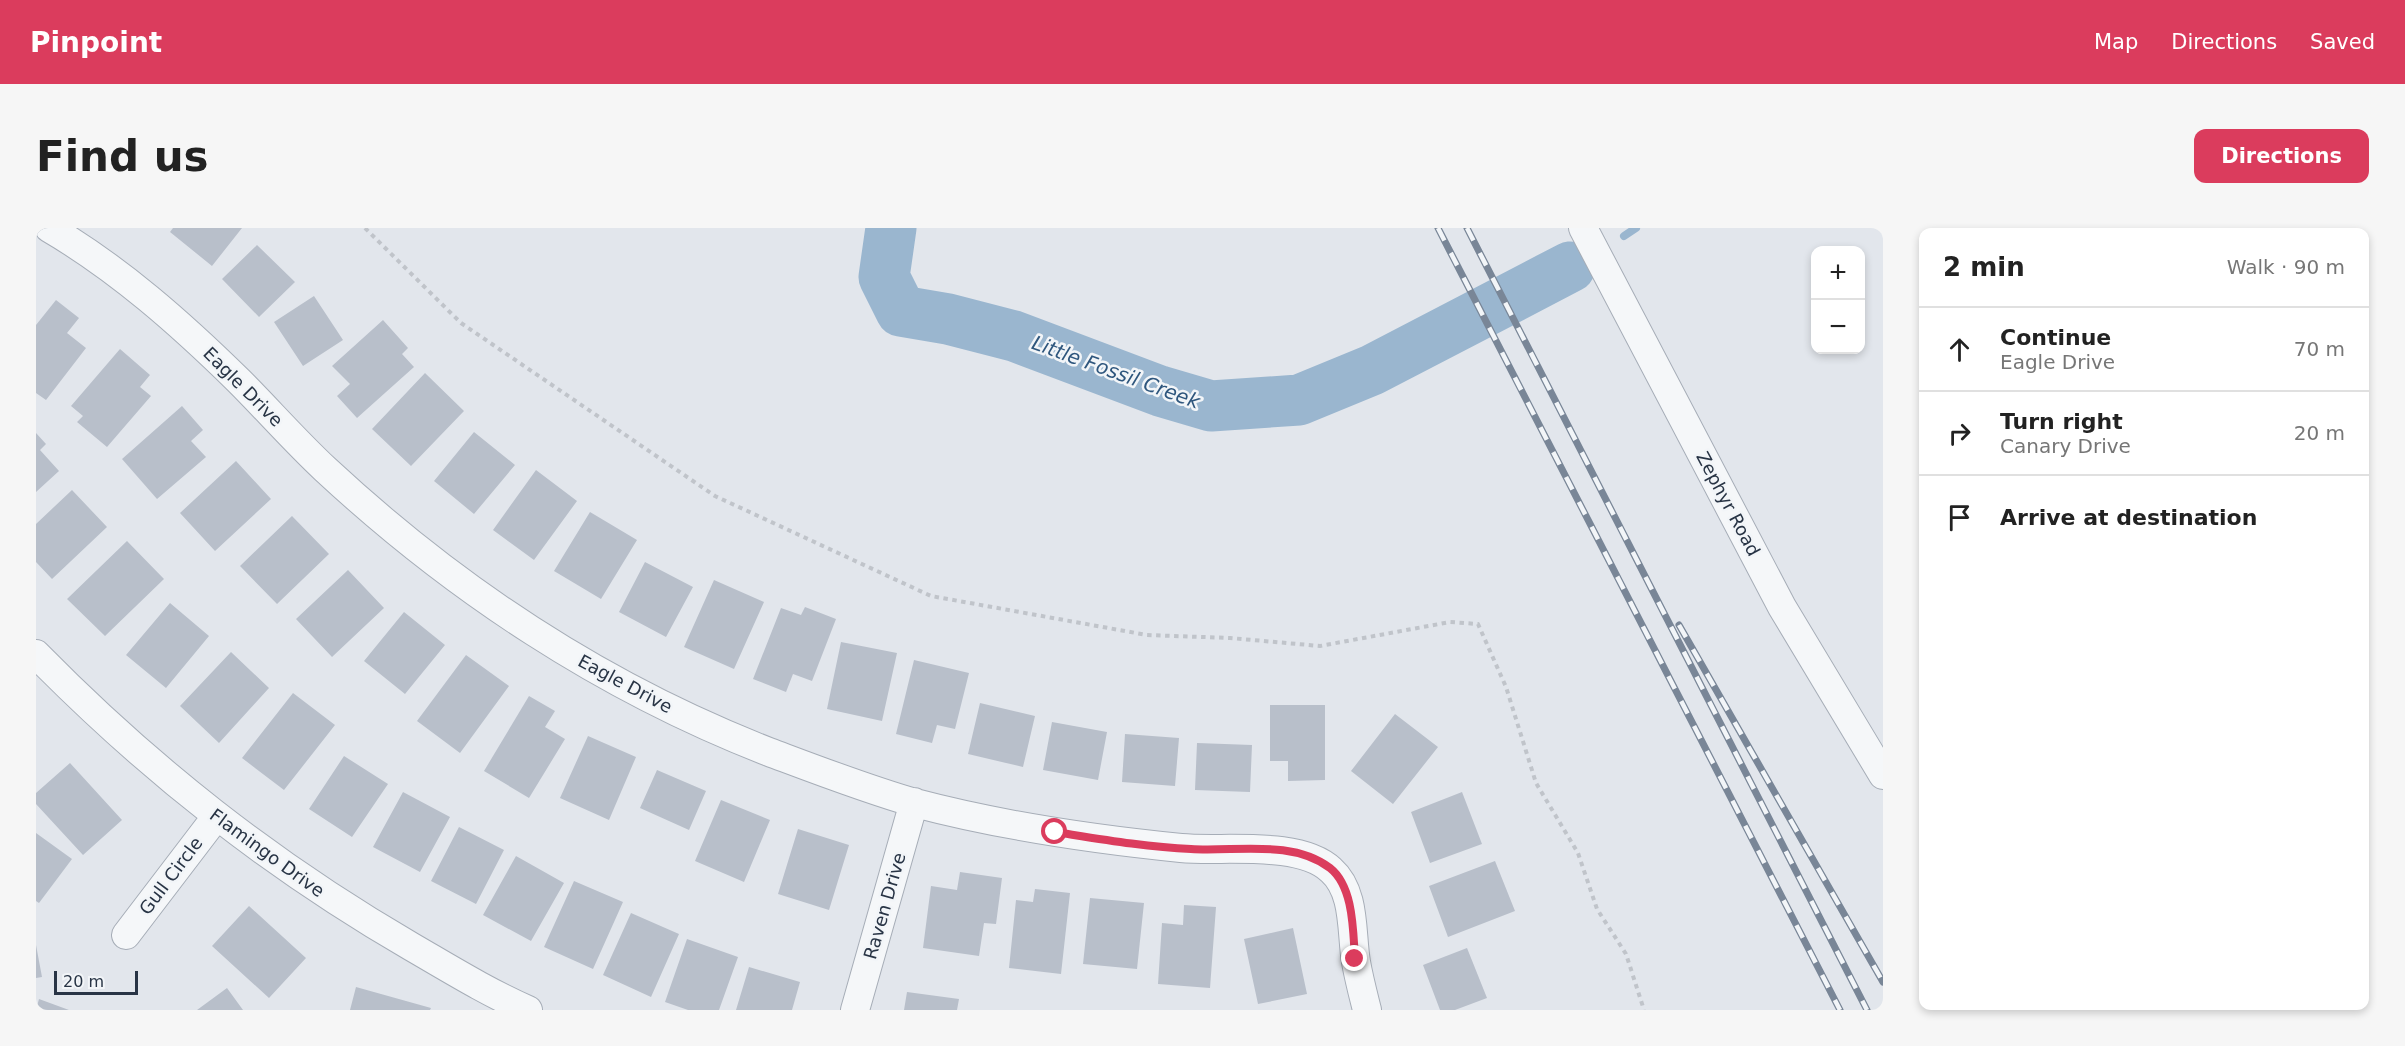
<!DOCTYPE html>
<html lang="en">
<head>
<meta charset="utf-8">
<style>
	:root { --surface:#fff; --page:#f6f6f6; --text:#222; --muted:#767676; --line:#e0e0e0; --accent:#db3c5d }
	body { margin:0; font-family:"DejaVu Sans",sans-serif; background:var(--page); color:var(--text) }
	.controls { position:absolute; right:18px; top:18px; display:grid; overflow:hidden; border-radius:12px; box-shadow:0 3px 9px #0003 }
	.controls button { width:54px; height:54px; display:grid; place-items:center; padding:0; border:0; border-bottom:2px solid var(--line); background:var(--surface); color:var(--text); font:30px sans-serif }
	.scale { position:absolute; left:18px; bottom:15px; width:84px; box-sizing:border-box; padding-left:6px; border:3px solid #283445; border-top:0; font-size:16px; line-height:21px; white-space:nowrap; color:#283445; -webkit-text-stroke:4px #f2f5f8; paint-order:stroke }
	.stop { position:absolute; width:18px; height:18px; margin:-14px; border:4px solid #db3c5d; border-radius:50%; background:#fff }
	.stop.end { background:#db3c5d; border-color:#fff; box-shadow:0 2px 6px #0008 }
	.list { margin:0; padding:0; list-style:none }
	h2 { display:flex; justify-content:space-between; align-items:center; height:78px; margin:0; padding:0 24px; font-size:26px }
	h2 small { font-size:20px; font-weight:400; color:var(--muted) }
	.list li { display:grid; grid-template-columns:39px 1fr auto; gap:18px; align-items:center; box-sizing:border-box; height:84px; padding:0 24px; border-top:2px solid var(--line) }
	.list b { display:block; font-size:22px; white-space:nowrap }
	.list p { margin:0; font-size:20px; white-space:nowrap; color:var(--muted) }
	.list em { font-size:20px; font-style:normal; color:var(--muted) }
	.icon { flex:none; width:33px; height:33px; fill:none; stroke:currentColor; stroke-width:2; stroke-linecap:round; stroke-linejoin:round }
	.map { position:relative; flex:none; width:1847px; height:782px; overflow:hidden; border-radius:12px }
	header { display:flex; align-items:center; gap:36px; box-sizing:border-box; height:84px; padding:0 30px; background:var(--accent); color:#fff }
	header strong { font-size:28px }
	nav { display:flex; gap:33px; margin-inline-start:auto; font-size:21px }
	.intro { display:flex; align-items:center; justify-content:space-between; box-sizing:border-box; height:144px; padding:0 36px }
	h1 { margin:0; font-size:42px }
	.button { padding:15px 27px; border-radius:12px; background:var(--accent); color:#fff; font-size:21px; font-weight:700 }
	main { display:flex; gap:36px; padding:0 36px }
	aside { flex:1; background:var(--surface); border-radius:12px; box-shadow:0 3px 9px #0003 }
	.map>svg:first-child { display:block }
	.lines { fill:none; stroke-linecap:round; stroke-linejoin:round }
	.stream { stroke:#9ab6cf; stroke-width:8 }
	.river { stroke:#9ab6cf; stroke-width:51 }
	.building { fill:#b8bfca }
	.minor-casing { stroke:#a6adb7; stroke-width:30 }
	.path { stroke:#c0c4ca; stroke-width:4; stroke-dasharray:4.5 4.5; stroke-linecap:butt }
	.minor { stroke:#f5f7f9; stroke-width:28 }
	.rail-casing { stroke:#798697; stroke-width:7 }
	.rail { stroke:#f2f5f8; stroke-width:4.5; stroke-dasharray:14; stroke-linecap:butt }
	.route { stroke:#db3c5d; stroke-width:8 }
	.labels { text-anchor:middle; stroke-width:5; stroke-linejoin:round; paint-order:stroke }
	.street-label { font-size:18px; fill:#283445; stroke:#f2f5f8 }
	.water-label { font-size:20px; font-style:italic; fill:#2e567d; stroke:#f2f5f8 }
</style>
</head>
<body>
<header>
<strong>Pinpoint</strong>
<nav><a>Map</a><a>Directions</a><a>Saved</a></nav>
</header>
<div class="intro"><h1>Find us</h1><a class="button">Directions</a></div>
<main>
<div class="map">
<svg width="1847" height="782" viewBox="0 0 1847 782">
	<rect width="100%" height="100%" fill="#e2e6ec"/>
	<g class="lines">
		<path class="stream" d="M1588,8l12,-8"/>
		<path class="river" d="M855,0l-7,49 17,34 47,8 66,17 146,55 51,15 88,-6 73,-30 198,-103"/>
	</g>
	<path class="building" d="M137,0h69l-30,38 -42,-34z
		M221,17l38,37 -36,35 -37,-38z
		M278,68l29,44 -40,26 -29,-44z
		M20,72l23,18 -12,15 19,15 -40,52 -10,-7v-68z
		M347,92l25,28 -6,6 12,13 -57,51 -20,-22 13,-12 -18,-18z
		M84,121l30,26 -10,12 11,9 -44,51 -30,-25 6,-6 -12,-10z
		M389,145l39,38 -53,55 -39,-37z
		M146,178l21,24 -12,11 15,16 -49,42 -35,-40z
		M438,204l41,33 -41,49 -40,-33z
		M0,205l10,11 -6,6 19,21 -23,21z
		M200,233l35,38 -56,52 -35,-38z
		M500,242l41,31 -43,59 -41,-30z
		M36,262l35,37 -55,52 -16,-17v-38z
		M554,284l47,28 -36,59 -47,-28z
		M256,288l37,38 -52,50 -37,-38z
		M91,313l37,38 -59,57 -38,-37z
		M609,334l48,25 -27,50 -47,-25z
		M312,342l36,38 -52,49 -36,-38z
		M678,352l50,22 -30,67 -50,-22z
		M134,375l39,33 -43,52 -40,-33z
		M769,379l31,12 -24,62 -19,-7 -7,18 -33,-13 28,-71 20,7z
		M368,384l41,33 -40,49 -41,-33z
		M805,414l56,11 -15,68 -55,-12z
		M195,424l38,36 -50,55 -39,-37z
		M430,427l43,31 -49,67 -43,-32z
		M878,432l55,13 -14,56 -18,-4 -5,18 -36,-9z
		M257,465l42,32 -51,65 -42,-32z
		M493,468l26,15 -10,16 20,12 -36,59 -45,-27z
		M944,475l55,13 -12,51 -55,-13z
		M1234,477h55v75l-37,1v-20h-18z
		M1359,486l43,33 -45,57 -42,-33z
		M1016,494l55,10 -9,48 -55,-10z
		M1089,506l54,4 -4,48 -53,-4z
		M552,508l48,21 -27,63 -49,-22z
		M1161,515l55,2 -2,47 -55,-2z
		M308,528l44,28 -36,53 -43,-28z
		M34,535l52,57 -39,35 -47,-51v-11z
		M621,542l49,21 -17,39 -49,-22z
		M367,564l47,25 -30,55 -47,-25z
		M1426,564l20,52 -52,19 -19,-51z
		M685,572l49,20 -26,62 -49,-21z
		M423,599l45,23 -28,54 -45,-23z
		M762,601l51,16 -20,65 -51,-16z
		M0,605l36,26 -33,44 -3,-2z
		M480,628l48,27 -33,58 -48,-26z
		M1459,633l20,50 -67,26 -19,-51z
		M924,644l42,6 -6,46 -12,-1 -5,33 -56,-8 8,-62 26,4z
		M538,653l49,21 -30,67 -49,-22z
		M999,661l35,4 -9,81 -52,-6 7,-68 17,2z
		M1054,670l54,5 -7,66 -54,-5z
		M1148,677l32,2 -6,81 -52,-4 4,-61 21,2z
		M213,678l57,52 -37,40 -57,-52z
		M595,685l48,21 -28,63 -48,-22z
		M1257,700l14,66 -49,10 -14,-65z
		M651,711l51,18 -19,53h-31l-23,-8z
		M0,717l6,32 -6,1z
		M1431,720l20,50 -32,12h-15l-17,-45z
		M713,739l51,15 -8,28h-56z
		M320,759l75,21 -1,2h-80z
		M191,760l16,22h-46z
		M871,764l52,7 -2,11h-53z
		M3,771l30,11h-33z"/>
	<g class="lines">
		<defs>
			<path id="minor" d="M13,0c70,41 132,96 190,153 29,29 56,60 86,88 129,120 279,219 444,283 48,18 97,37 146,51 87,23 176,36 266,45 41,4 118,-8 150,22 25,22 20,63 25,92 3,17 7,32 11,48
				M1547,0l199,379 101,168
				M0,426c114,116 235,211 376,293 38,22 75,45 116,63
				M90,707l90,-118
				M819,782l59,-208"/>
		</defs>
		<use href="#minor" class="minor-casing"/>
		<path class="path" d="M329,0l96,95 254,173 216,100 216,39 83,3 90,8 130,-24 28,2 28,63 30,96 42,70 19,56 29,45 18,56"/>
		<use href="#minor" class="minor"/>
		<defs>
			<path id="rail" d="M1402,0l402,782
				M1431,0l400,782
				M1643,397l204,357"/>
		</defs>
		<use href="#rail" class="rail-casing"/>
		<use href="#rail" class="rail"/>
	</g>
	<g class="lines">
		<path class="route" d="M1019,604c45,7 91,15 136,17 45,3 101,-10 139,19 24,19 23,64 25,91"/>
	</g>
	<g class="labels">
		<g class="street-label">
			<text transform="translate(207 159) rotate(45)" y="6">Eagle Drive</text>
			<text transform="translate(1692 276) rotate(62)" y="6">Zephyr Road</text>
			<text transform="translate(589 456) rotate(28)" y="6">Eagle Drive</text>
			<text transform="translate(231 625) rotate(36)" y="6">Flamingo Drive</text>
			<text transform="translate(135 648) rotate(-53)" y="6">Gull Circle</text>
			<text transform="translate(849 678) rotate(-74)" y="6">Raven Drive</text>
		</g>
		<g class="water-label">
			<text transform="translate(1080 144) rotate(20)" y="7">Little Fossil Creek</text>
		</g>
	</g>
</svg>
<div class="controls">
<button>+</button>
<button>−</button>
</div>
<div class="scale">20 m</div>
<div class="stop" style="left:1019px;top:604px"></div>
<div class="stop end" style="left:1319px;top:731px"></div>
</div>
<aside>
<h2>2 min<small>Walk · 90 m</small></h2>
<ul class="list">
<li><svg class="icon" aria-label="ahead" viewBox="0 0 24 24"><path d="M12 20V5M6 11l6-6 6 6"/></svg><div><b>Continue</b><p>Eagle Drive</p></div><em>70 m</em></li>
<li><svg class="icon" aria-label="right" viewBox="0 0 24 24"><path d="M7 20v-9h11M14 6l5 5-5 5"/></svg><div><b>Turn right</b><p>Canary Drive</p></div><em>20 m</em></li>
<li><svg class="icon" aria-label="arrive" viewBox="0 0 24 24"><path d="M6 21V4h12l-3 4 3 4H6"/></svg><div><b>Arrive at destination</b></div></li>
</ul>
</aside>
</main>
</body>
</html>
